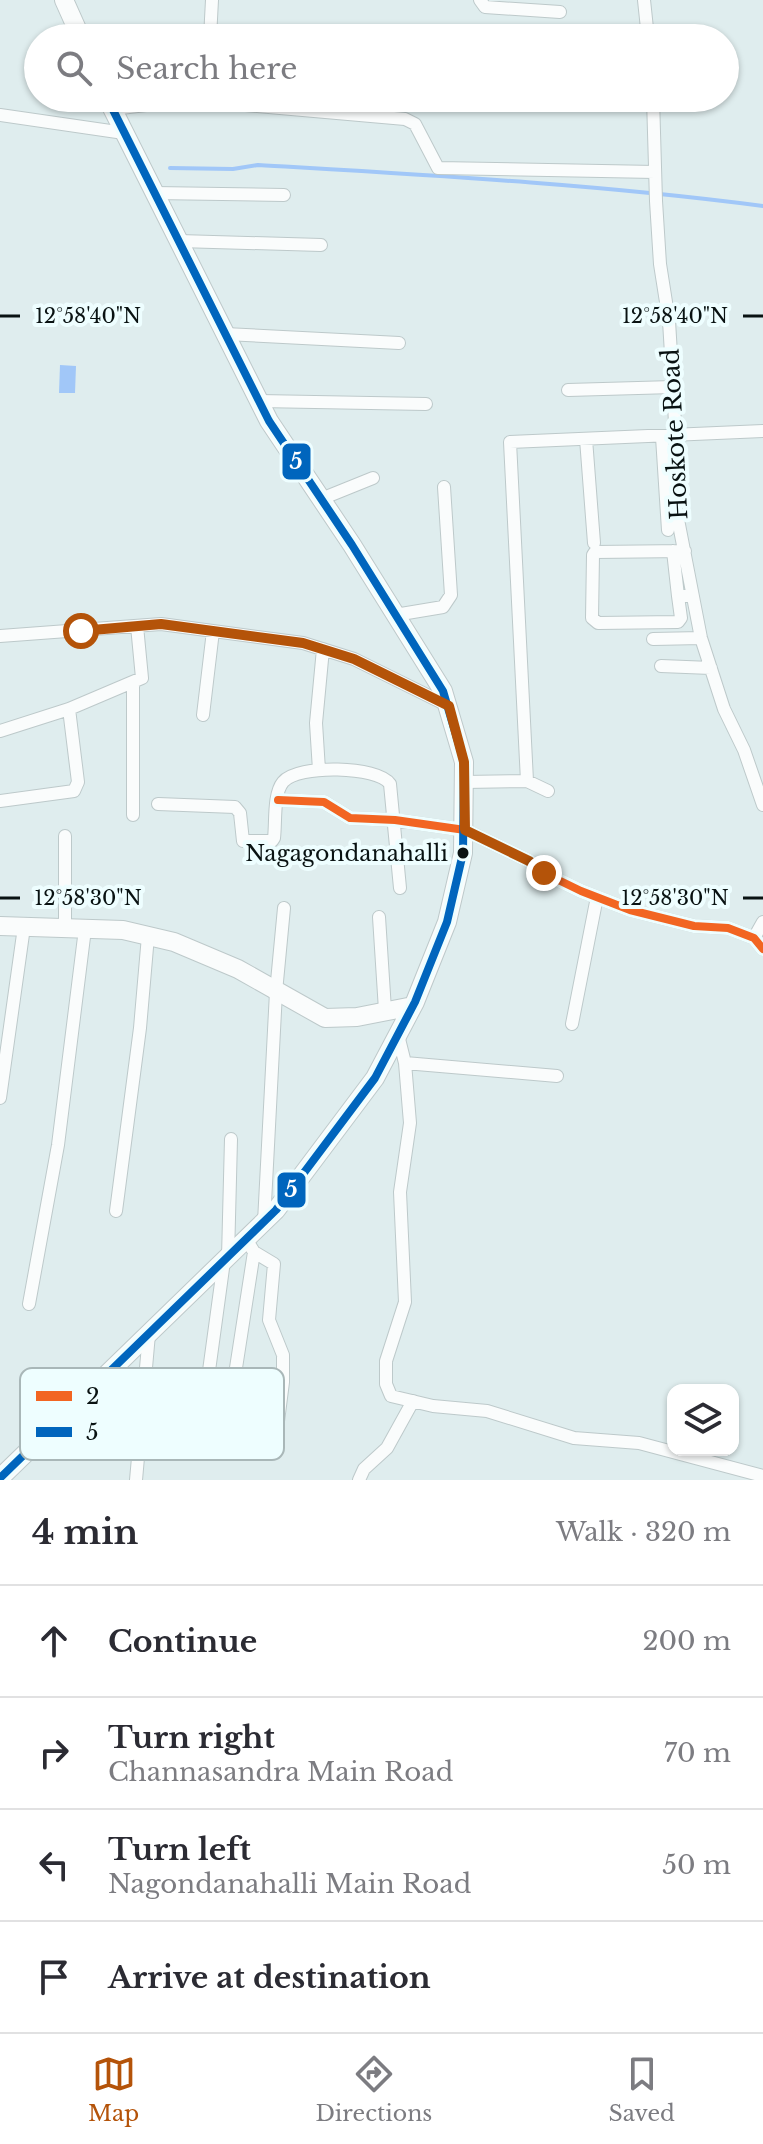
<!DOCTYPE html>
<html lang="en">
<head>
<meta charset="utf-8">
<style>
	:root { --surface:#fff; --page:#f2f2f3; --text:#2b2b33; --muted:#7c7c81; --line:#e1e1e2; --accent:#b45309 }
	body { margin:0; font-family:"Libre Baskerville",serif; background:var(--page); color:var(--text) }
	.controls { position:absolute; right:24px; bottom:24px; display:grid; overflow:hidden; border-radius:16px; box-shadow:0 2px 6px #0004 }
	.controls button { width:72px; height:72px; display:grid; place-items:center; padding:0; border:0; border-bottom:2px solid var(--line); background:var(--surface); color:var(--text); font:40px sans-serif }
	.stop { position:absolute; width:24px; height:24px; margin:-18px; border:6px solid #b45309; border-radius:50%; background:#fff }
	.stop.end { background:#b45309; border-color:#fff; box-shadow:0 2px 8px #0008 }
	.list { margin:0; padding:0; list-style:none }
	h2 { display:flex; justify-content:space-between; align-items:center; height:104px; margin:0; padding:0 32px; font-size:34px }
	h2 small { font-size:26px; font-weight:400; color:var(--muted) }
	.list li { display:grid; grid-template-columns:52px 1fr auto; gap:24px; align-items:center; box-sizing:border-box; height:112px; padding:0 32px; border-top:2px solid var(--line) }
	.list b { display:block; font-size:30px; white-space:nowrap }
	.list p { margin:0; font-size:26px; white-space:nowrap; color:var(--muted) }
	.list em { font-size:26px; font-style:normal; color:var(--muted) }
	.icon { flex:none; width:44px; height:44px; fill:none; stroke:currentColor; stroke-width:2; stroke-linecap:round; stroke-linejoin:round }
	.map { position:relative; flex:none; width:763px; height:1480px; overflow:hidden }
	.search { position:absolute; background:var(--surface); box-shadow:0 2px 6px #0004; left:24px; right:24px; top:24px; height:88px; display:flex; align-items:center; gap:20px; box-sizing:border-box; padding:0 28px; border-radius:44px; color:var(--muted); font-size:30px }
	.sheet { height:552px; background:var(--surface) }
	nav { display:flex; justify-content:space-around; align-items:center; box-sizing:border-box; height:112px; border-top:2px solid var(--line); background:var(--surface); font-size:22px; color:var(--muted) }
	nav a { display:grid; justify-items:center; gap:4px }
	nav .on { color:var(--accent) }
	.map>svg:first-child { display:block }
	.water { fill:#a1c7f8 }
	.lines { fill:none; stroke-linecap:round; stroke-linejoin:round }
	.stream { stroke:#a1c7f8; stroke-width:4 }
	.street-casing { stroke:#bdc9ca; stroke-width:14 }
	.secondary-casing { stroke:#bdc9ca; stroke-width:20 }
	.street { stroke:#fafcfc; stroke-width:12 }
	.secondary { stroke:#fafcfc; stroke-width:18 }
	.bus-1-casing { stroke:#eefeff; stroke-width:14 }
	.bus-2-casing { stroke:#eefeff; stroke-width:14 }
	.bus-1 { stroke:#f26522; stroke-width:8 }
	.bus-2 { stroke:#0065bd; stroke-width:8 }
	.route { stroke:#b45309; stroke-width:10 }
	.ticks { fill:none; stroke:#091212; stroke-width:3 }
	.bus-dot { fill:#091212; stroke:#eefeff; stroke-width:3 }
	.labels { text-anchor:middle; stroke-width:8; stroke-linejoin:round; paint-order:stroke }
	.bus-label { font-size:22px; fill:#091212; stroke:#eefeff; text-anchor:end }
	.street-label { font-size:24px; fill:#091212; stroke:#eefeff }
	.key { fill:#eefeff; stroke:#a9b7b8; stroke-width:2 }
	.key-label { font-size:22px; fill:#091212 }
	.ticks-label { font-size:20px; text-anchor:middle; fill:#091212; stroke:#eefeff; stroke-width:8; stroke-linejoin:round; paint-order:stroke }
	.line-badge { stroke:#eefeff; stroke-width:3 }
	.badge-label { font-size:22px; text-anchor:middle; font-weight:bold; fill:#fff }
</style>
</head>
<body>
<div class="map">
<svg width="763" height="1480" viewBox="0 0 763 1480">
	<rect width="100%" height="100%" fill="#dfedee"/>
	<path class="water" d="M60,365l16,1 -1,27h-16z"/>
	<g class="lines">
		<path class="stream" d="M170,168l63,1 25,-4c168,10 338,19 505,41"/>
		<defs>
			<path id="street" d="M480,0l5,7 75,5
				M644,0l4,38
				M210,38l2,-38
				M653,98l3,103 4,63 9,57 4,66 3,54 -1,63 26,134 23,71 20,41 19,55
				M112,109l77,-9 216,19 10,5 23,44 217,4
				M0,115l124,18
				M154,193l130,2
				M179,241l142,4
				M225,334l174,9
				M568,390l105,-3
				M259,401l167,3
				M662,437l6,93
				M586,439l8,104
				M321,499l52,-21
				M673,551l5,45
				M685,551l-90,1 -2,3 -1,63 6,5 80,-1 3,-4 -3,-22h15
				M395,615l48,-8 8,-12 -7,-108
				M0,636l161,-12 142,19 51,16 95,47
				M653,639l48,-1
				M661,666l50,2
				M133,683v132
				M203,715l10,-84
				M0,731l69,-22 73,-31 -5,-52
				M319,770l-3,-47 7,-74
				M527,781l-17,-339 253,-11
				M465,782l62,-1 21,10
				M278,800l46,2 26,16 45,2 70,10 64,31 15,12 37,18 49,19 64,16 34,2 26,10 9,11
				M0,801l74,-10 4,-9 -9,-73
				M158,804l77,3 5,6 3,28h29l2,-3c2,-15 -1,-44 9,-56 15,-18 95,-16 107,2l10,104
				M65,836v92
				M379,917l6,93
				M754,938l9,-16
				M572,1024l25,-127
				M398,1035l7,28 5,60 -10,69 5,110 -19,59v23l5,12 42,10 54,5 87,27 65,5 124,33
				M405,1063l152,13
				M0,1098l24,-171
				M116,1211l24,-183 8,-92
				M264,1222l12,-230 8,-84
				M246,1239l8,13 20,12 -5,56 14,35v27l-6,47 -14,10
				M228,1257l3,-118
				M29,1304l29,-159 27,-216
				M229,1413l25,-161
				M202,1422l22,-161
				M136,1480l13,-146
				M359,1480l5,-11 23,-21 26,-47"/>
			<path id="secondary" d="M64,0l17,38
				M0,926l123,4 51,12 64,27 87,49 32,-1 56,-11
				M0,1478l276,-268 99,-132 40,-76 32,-80 16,-69 1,-91 -21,-71 -91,-146 -83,-124 -162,-323"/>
		</defs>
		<use href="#street" class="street-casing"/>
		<use href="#secondary" class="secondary-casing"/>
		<use href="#street" class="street"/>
		<use href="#secondary" class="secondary"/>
		<defs>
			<path id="bus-1" d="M278,800l46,2 26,16 45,2 70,10 64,31 15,12 37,18 49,19 64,16 34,2 26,10 9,11"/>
			<path id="bus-2" d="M0,1478l276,-268 99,-132 40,-76 32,-80 16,-69 1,-91 -21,-71 -91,-146 -83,-124 -162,-323"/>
		</defs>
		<use href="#bus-1" class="bus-1-casing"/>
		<use href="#bus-2" class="bus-2-casing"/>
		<use href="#bus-1" class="bus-1"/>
		<use href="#bus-2" class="bus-2"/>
	</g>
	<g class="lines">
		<path class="route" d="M81,631l80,-7 142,19 51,16 95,47 15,56 1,68 64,31 15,12"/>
	</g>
	<path class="ticks" d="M0,316h20M743,316h20M0,898h20M743,898h20"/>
	<circle class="bus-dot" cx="463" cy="853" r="7"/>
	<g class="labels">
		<g class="bus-label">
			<text x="448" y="861">Nagagondanahalli</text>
		</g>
		<g class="street-label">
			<text transform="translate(675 434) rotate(-93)" y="8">Hoskote Road</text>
		</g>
	</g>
	<rect x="20" y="1368" width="264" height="92" rx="12" class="key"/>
	<rect x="36" y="1391" width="36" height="10" fill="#f26522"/>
	<rect x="36" y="1427" width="36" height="10" fill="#0065bd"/>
	<g class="key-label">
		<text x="86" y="1404">2</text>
		<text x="86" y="1440">5</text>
	</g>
	<g class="ticks-label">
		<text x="88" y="323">12°58'40"N</text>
		<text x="675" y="323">12°58'40"N</text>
		<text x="88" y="905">12°58'30"N</text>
		<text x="675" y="905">12°58'30"N</text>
	</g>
	<g class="line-badge">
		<rect x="281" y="442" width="31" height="39" rx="8" fill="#0065bd"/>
		<rect x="276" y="1171" width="31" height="38" rx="8" fill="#0065bd"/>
	</g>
	<g class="badge-label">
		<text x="296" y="469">5</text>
		<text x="291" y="1197">5</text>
	</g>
</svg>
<div class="controls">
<button><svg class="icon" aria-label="layers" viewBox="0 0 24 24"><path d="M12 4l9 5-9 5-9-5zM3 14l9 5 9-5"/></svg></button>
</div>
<div class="stop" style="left:81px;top:631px"></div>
<div class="stop end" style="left:544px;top:873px"></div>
<div class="search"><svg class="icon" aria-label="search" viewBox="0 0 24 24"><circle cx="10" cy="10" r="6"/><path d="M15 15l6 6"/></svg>Search here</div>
</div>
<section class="sheet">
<h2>4 min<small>Walk · 320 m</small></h2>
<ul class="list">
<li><svg class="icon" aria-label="ahead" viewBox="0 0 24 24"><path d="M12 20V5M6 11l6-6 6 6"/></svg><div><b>Continue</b></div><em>200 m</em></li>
<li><svg class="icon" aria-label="right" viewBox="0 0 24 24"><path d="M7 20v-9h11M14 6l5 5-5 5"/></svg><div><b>Turn right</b><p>Channasandra Main Road</p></div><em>70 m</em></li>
<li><svg class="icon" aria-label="left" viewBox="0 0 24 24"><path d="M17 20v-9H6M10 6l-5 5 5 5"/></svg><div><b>Turn left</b><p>Nagondanahalli Main Road</p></div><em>50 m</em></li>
<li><svg class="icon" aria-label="arrive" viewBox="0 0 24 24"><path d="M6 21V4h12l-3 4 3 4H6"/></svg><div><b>Arrive at destination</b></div></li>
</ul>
</section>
<nav>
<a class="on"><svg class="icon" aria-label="map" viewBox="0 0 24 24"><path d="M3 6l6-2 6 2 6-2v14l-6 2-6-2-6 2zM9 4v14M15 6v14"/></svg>Map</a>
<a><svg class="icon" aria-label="directions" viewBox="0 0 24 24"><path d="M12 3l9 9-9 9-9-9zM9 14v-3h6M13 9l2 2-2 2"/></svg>Directions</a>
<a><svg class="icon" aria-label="saved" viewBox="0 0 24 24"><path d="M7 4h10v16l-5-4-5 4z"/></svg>Saved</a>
</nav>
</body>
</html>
